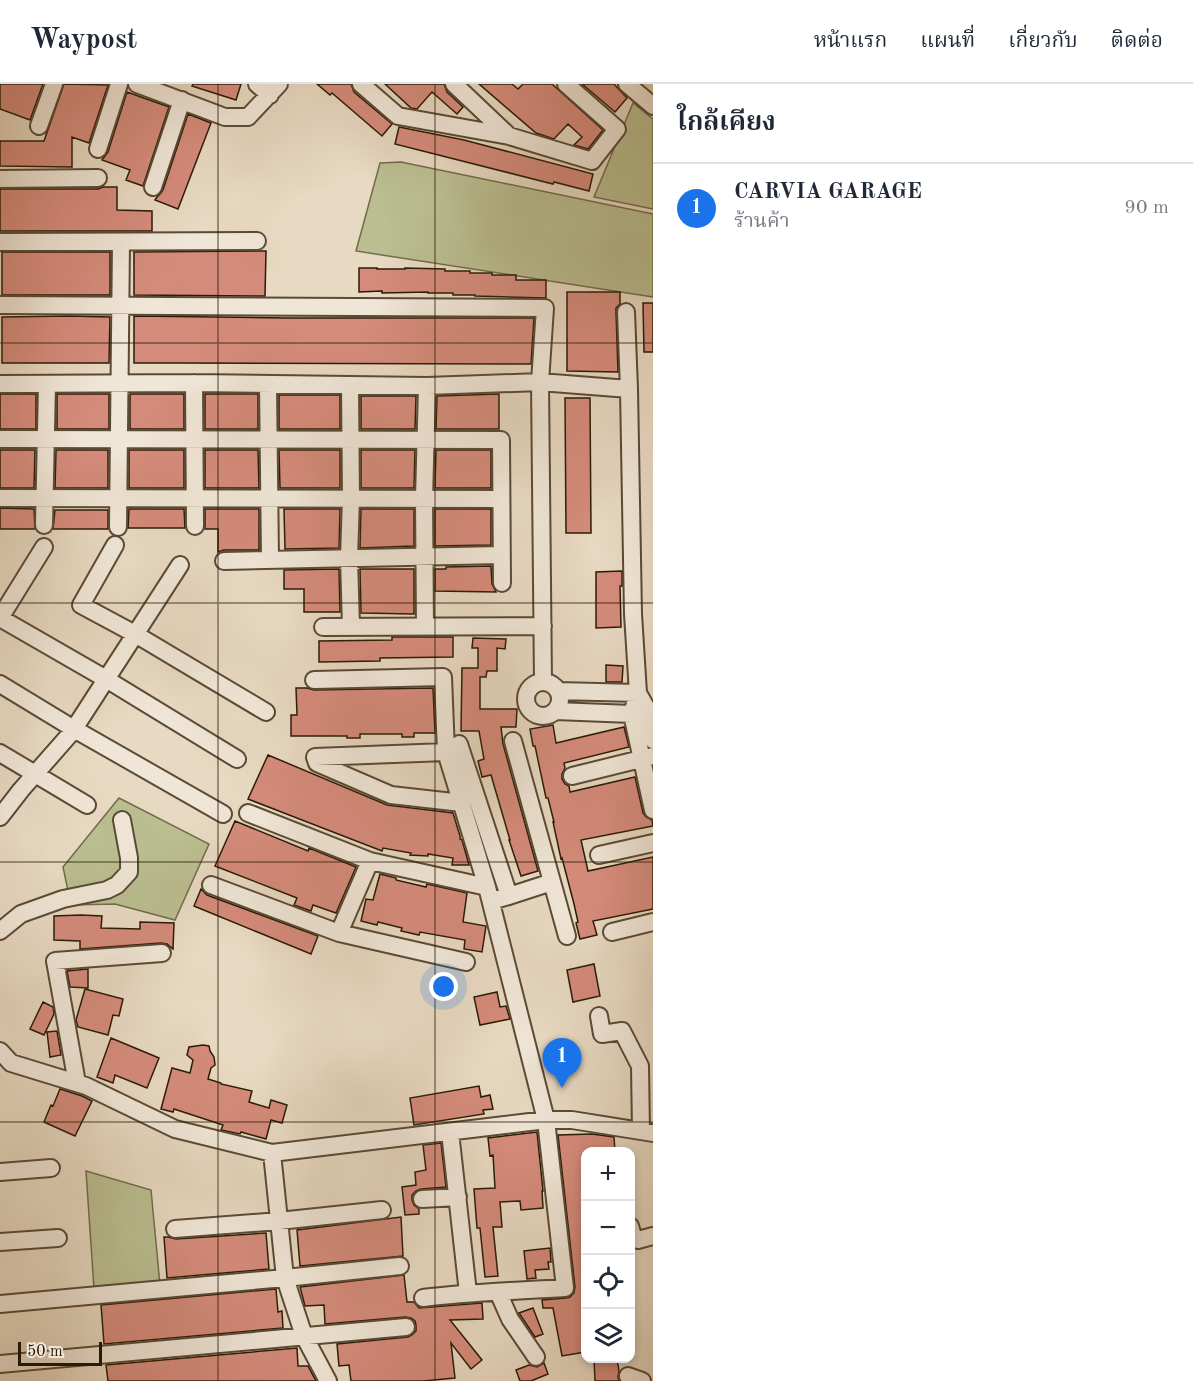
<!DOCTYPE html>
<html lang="th">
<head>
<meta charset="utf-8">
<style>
	:root { --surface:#fff; --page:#f6f6f7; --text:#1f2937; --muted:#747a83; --line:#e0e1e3; --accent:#1a73e8 }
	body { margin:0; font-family:"Old Standard TT","Noto Serif Thai",serif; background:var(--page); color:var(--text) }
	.controls { position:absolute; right:18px; bottom:18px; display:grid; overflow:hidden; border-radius:12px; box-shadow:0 3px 9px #0003 }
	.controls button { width:54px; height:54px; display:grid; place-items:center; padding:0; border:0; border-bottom:2px solid var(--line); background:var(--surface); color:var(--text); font:30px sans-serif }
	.scale { position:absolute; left:18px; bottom:15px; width:84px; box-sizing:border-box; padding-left:6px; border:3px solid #2a1b06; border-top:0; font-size:16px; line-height:21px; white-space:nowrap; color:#2a1b06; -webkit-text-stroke:4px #f0e6d7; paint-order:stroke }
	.you { position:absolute; left:444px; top:903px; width:21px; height:21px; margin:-15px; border:4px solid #fff; border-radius:50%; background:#1a73e8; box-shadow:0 0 0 9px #1a73e833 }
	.badge { display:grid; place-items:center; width:39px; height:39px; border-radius:50%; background:var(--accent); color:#fff; font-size:20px; font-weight:700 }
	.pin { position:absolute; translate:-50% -50px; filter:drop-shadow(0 2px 3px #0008) }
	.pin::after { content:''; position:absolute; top:32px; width:21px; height:18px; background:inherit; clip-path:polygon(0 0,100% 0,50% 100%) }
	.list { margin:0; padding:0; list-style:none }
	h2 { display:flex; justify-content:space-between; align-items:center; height:78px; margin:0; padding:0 24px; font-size:26px }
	h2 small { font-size:20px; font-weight:400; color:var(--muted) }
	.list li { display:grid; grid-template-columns:39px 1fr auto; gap:18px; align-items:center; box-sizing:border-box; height:90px; padding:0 24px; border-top:2px solid var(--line) }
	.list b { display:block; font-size:22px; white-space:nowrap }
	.list p { margin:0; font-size:20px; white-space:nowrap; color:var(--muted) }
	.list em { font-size:20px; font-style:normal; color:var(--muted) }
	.icon { flex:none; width:33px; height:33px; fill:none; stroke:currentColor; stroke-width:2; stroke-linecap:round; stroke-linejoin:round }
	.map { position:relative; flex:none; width:653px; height:1297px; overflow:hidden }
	header { display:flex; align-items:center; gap:36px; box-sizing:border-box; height:84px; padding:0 30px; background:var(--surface); border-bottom:2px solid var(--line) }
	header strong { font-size:28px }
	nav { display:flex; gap:33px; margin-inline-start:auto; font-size:21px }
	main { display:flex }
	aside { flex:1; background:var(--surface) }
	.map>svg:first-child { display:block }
	.green { fill:#babe90; stroke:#726c4b; stroke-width:1.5 }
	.building { fill:#d58b7b; stroke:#2a1b06; stroke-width:1.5 }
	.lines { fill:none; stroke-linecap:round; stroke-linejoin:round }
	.minor-casing { stroke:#5a4a35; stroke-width:20 }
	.minor { stroke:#f0e6d7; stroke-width:16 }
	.grid { fill:none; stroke:#2a1b06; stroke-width:1.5; stroke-opacity:0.55 }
</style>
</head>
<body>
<header>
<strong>Waypost</strong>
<nav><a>หน้าแรก</a><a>แผนที่</a><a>เกี่ยวกับ</a><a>ติดต่อ</a></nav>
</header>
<main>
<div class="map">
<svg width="653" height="1297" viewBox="0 0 653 1297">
	<rect width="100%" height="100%" fill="#e8d9c2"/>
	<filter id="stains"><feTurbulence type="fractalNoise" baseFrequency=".00333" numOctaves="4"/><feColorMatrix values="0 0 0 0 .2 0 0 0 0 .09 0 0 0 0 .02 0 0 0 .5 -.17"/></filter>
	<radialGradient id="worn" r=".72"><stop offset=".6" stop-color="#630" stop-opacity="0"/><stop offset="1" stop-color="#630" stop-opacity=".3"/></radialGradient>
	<path class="green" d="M633,19l20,16v90l-59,-12z
		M401,78l252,52v83l-297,-46 24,-88z
		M119,714l90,46 -34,76 -60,-16 -44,1 -8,-38z
		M86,1087l65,19 9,95 -66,4z"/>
	<path class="building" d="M0,0h43l-13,36 -30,-11z
		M64,0l44,1 -19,58 -17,-6v30l-72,-1v-25h44z
		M193,0h48l-5,16 -44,-14z
		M317,0h34l3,8 38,32 -10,12 -50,-43 -2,2z
		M385,0h59l3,8 16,15 -6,7 -25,-22 -15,17 -6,-1z
		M479,0h33l6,5 5,-5h29l51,46 -15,19 -14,-4 8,-8 -14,-13 -14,15 -18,-6z
		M582,0h32l13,14 -12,14z
		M127,8l42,15 -26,79 -17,-6 4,-10 -28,-10 6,-8z
		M188,30l23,9 -33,86 -23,-9 2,-3 3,-3 3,-4z
		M399,43l65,13 129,34 -4,17 -35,-9 -1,2 -158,-40z
		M103,103h14v23l35,1v20h-152v-42h98z
		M266,167l-1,45 -131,-1v-43z
		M2,168h108v43h-108z
		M359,184h18v1h28v-1l40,1v2h25v2h22v2h24v5h30v18l-71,-2v-1h-22v-2h-25v-1l-46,1v-2l-23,1z
		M567,208h53v12l-4,4v4l2,60 -51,-1z
		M643,219h10v49h-9z
		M70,232l40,1 -1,46h-107v-46z
		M134,232l153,2h247l-3,46 -349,-1h-48z
		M0,310h36v35h-36z
		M57,310h52v35h-52z
		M130,310h54v35h-54z
		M205,310h53v35h-53z
		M499,310v35h-63l1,-33z
		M279,311h61v34h-61z
		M361,312h55l-1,33h-54z
		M565,314h25l1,135h-25z
		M0,366h35l-1,38h-34z
		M56,366h52v38h-53z
		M129,366h55v38h-55z
		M205,366h53l1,38h-54z
		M279,366h61v38h-60z
		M361,366h54l-1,38h-53z
		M436,366h55v38h-56z
		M0,424l34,1 1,20h-35z
		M129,425h55l1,19h-57z
		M205,425h54v41h-35l-6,2v-23h-13z
		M284,425h56l-1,39 -54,1z
		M361,425h53v37l-54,2z
		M435,425h56v36l-56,1z
		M55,426h53v19h-55z
		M491,482l1,18 4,8 -61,-1v-22h11v-2z
		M339,485l1,43h-36v-23h-20v-19z
		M360,485h54v45l-53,-1z
		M622,487v15h-2l1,41 -25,1v-56z
		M392,553h61v20l-73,1v3l-61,1v-21l73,-1z
		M473,554l33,1 -1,10 -8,-1v23h-10l-1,6h-6v32h37l-1,18h-15l2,17 35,127 -17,5 -12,-36h1l-19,-65 -9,2 -4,-16 6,-2 -5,-28h-18l1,-63h16v-20h-6z
		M606,581l17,1 -1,16h-16z
		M296,604h11l7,2 119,-2 2,45h-21v4h-12v-3h-42v4h-13v-2h-56v-21h6z
		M553,641l3,18 68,-16 5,20 -65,16 1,5 -3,6v5l3,5 4,2 1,6 65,-15 8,36 3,4 6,3 1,6 -72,14 7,31 65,-14v52l-60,12 4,14 -17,4 -4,-16 2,-1 -4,-18 -12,-46 -1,1 -8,-37h1l-6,-24h-2l-11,-52h-2l-3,-17z
		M268,671l119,50 66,8 7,23v3l2,1 7,25h-17l1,-7 -25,-4v2l-18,-1 1,-2 -28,-5 -1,3 -134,-52z
		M235,737l73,30 1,-3 47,19 -20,46 -23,-8 -2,6 -17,-6 3,-7 -82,-32z
		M380,790l16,4v2l30,7 1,-3 40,9 -4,29 23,4 -4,26 -18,-3 1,-9 -45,-8 -1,3 -18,-4 1,-3 -24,-6 -1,3 -16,-4 5,-22 7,1z
		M201,805l6,6 111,41 -7,18 -117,-48z
		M81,831l21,1 -1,12 39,1v-7l34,1 -1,26 -6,-5 -6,-1 -81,6v-8l-26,-1v-24z
		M594,880l6,32 -27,6 -6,-32z
		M88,885v19l-18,-1 -3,-16z
		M85,905l38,10 -4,17 -6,-1 -5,20 -30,-8 -2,-7z
		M497,908l3,15 6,-1 4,13 -30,6 -6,-28z
		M43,918l10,5 1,7 -10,21 -14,-6z
		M57,947l4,24 -11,2 -3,-25z
		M111,954l48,20 -12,30 -32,-13 -2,8 -16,-6z
		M203,961l6,1 1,5 4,6 1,8 -4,3 -3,11 13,4v1l31,7 -3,11 20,6 2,-8 16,5 -5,18 -11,-3 -5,19 -25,-7 -1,2 -19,-4 2,-5 -49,-16 -1,3 -12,-3 11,-41 18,5 3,-13 -6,-5 2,-8z
		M479,1002l2,11 9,-2 3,14 -10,1 1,4 -70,11 -4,-27z
		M60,1005l22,7 10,5 -17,35 -31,-14 7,-17 2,1z
		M537,1048l6,59h-1l1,17 -22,2 -1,-9 -20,1 2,25h-9l5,49 -13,1 -5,-49h-3l-3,-39 21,-1 -2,-33 -3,1 -2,-18z
		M592,1050l22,3 1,15h-30v200l-23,4 -9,-48h-10l-1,-8 24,-2 4,-1 4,-4 1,-6 -17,-152z
		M441,1059l5,44 -25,2 -5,2 -4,4v5l2,5 5,4v5l-14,1 -3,-28 14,-2 -1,-13 11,-2 -3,-25z
		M401,1133l2,39 -103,10 -3,-36z
		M266,1149l3,36 -102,9 -3,-41h4l8,2z
		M550,1164l1,14h-3l1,7 -14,1 1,8 -9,1 -3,-28z
		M404,1191l3,27h7l5,6 63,-5 1,16 -33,1 32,40 -11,9 -20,-26 4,35 -32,3h-72l-2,-16 -10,1 -2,-22 71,-7 4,-2 4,-4v-6l-1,-4 -4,-3 -6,-1 -80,7 -1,-19 -19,1 -5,-19z
		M276,1205l2,23 4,-1 1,17 -179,16 -3,-39z
		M533,1224l10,26 -8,3 -16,-24z
		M297,1264l1,18h10l8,15h-208l-2,-16z
		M594,1275h23l2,12 -1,6 1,4h-24z
		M544,1279l4,11 -17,7h-11l-4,-11 13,-5 8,2z"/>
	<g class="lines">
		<defs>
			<path id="minor" d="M137,0l88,33h23l31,-33
				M257,0l13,11
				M361,0l37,32 111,20 83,25 25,-32 -51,-45
				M454,0l55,52
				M627,0l26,22
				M39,42l15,-42
				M98,65l21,-65
				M0,95l98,-1
				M153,103l29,-87
				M0,158l257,-1
				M0,221l545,3 -5,74 3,300
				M626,228l3,77 4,225 5,79 -6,21 21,96
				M194,299l1,143
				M0,300l194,-1 233,3 113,-4 89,7
				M268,301l2,175
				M350,302l1,113 -2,59 2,69
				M0,355l501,1 1,143
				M0,414l501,1
				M44,441l3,-141
				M118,443l3,-285
				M115,461l-34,60 54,29 131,78
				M44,463l-44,71 106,61 131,80
				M224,477l277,-6
				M323,543l220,-1
				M425,543l-1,-128 3,-113
				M314,596l129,-3 3,75 41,135 59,233 19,168c-47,3 -95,4 -142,10
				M526 615a17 17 0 1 1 34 0a17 17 0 1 1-34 0Z
				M0,600l74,45 149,85
				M558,607l80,2 9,16 6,31
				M555,627l77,3
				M513,657l54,195
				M459,660l50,152 -18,5
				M446,668l-131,5 2,6 74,32 71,8
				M0,669l87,52
				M572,692l81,-20
				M248,729l122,48 117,26
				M0,733l21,-27 51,-58 108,-167
				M599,771l54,-12
				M211,801l128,48 31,-72
				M509,812l43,-14
				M0,847l21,-17 42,-15 44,-9 10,-5 12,-13v-14l-7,-38
				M612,848l41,-10
				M339,849l127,29
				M599,932l3,18 20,-3 18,35 1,65
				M0,967l11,12 75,23 89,43 97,24 274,-33h26l81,13
				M77,999l-22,-122 107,-8
				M450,1048l18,161
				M272,1069l13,125 19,58 24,45
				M0,1088l51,-4
				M422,1115l36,-2
				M630,1142l3,10 5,4 15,-4
				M175,1145l104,-8 103,-11
				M0,1158l58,-4
				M498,1208l12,27 26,38
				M0,1220l285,-26 115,-12
				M0,1280l406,-37
				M628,1292l14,5"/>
		</defs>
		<use href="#minor" class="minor-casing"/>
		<use href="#minor" class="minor"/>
	</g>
	<path class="grid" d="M218,0v1297M435,0v1297M0,259h653M0,519h653M0,778h653M0,1038h653"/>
	<rect width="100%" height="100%" filter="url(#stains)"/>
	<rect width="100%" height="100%" fill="url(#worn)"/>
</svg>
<div class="controls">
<button>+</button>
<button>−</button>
<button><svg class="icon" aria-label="locate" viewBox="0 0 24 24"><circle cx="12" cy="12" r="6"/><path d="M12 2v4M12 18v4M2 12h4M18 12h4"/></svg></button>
<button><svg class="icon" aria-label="layers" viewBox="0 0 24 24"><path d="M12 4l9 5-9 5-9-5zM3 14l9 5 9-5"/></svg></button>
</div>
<div class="scale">50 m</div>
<div class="you"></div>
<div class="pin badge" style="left:562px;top:1004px">1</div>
</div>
<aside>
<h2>ใกล้เคียง<small></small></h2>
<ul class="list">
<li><span class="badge">1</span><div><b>CARVIA GARAGE</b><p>ร้านค้า</p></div><em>90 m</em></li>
</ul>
</aside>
</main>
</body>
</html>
